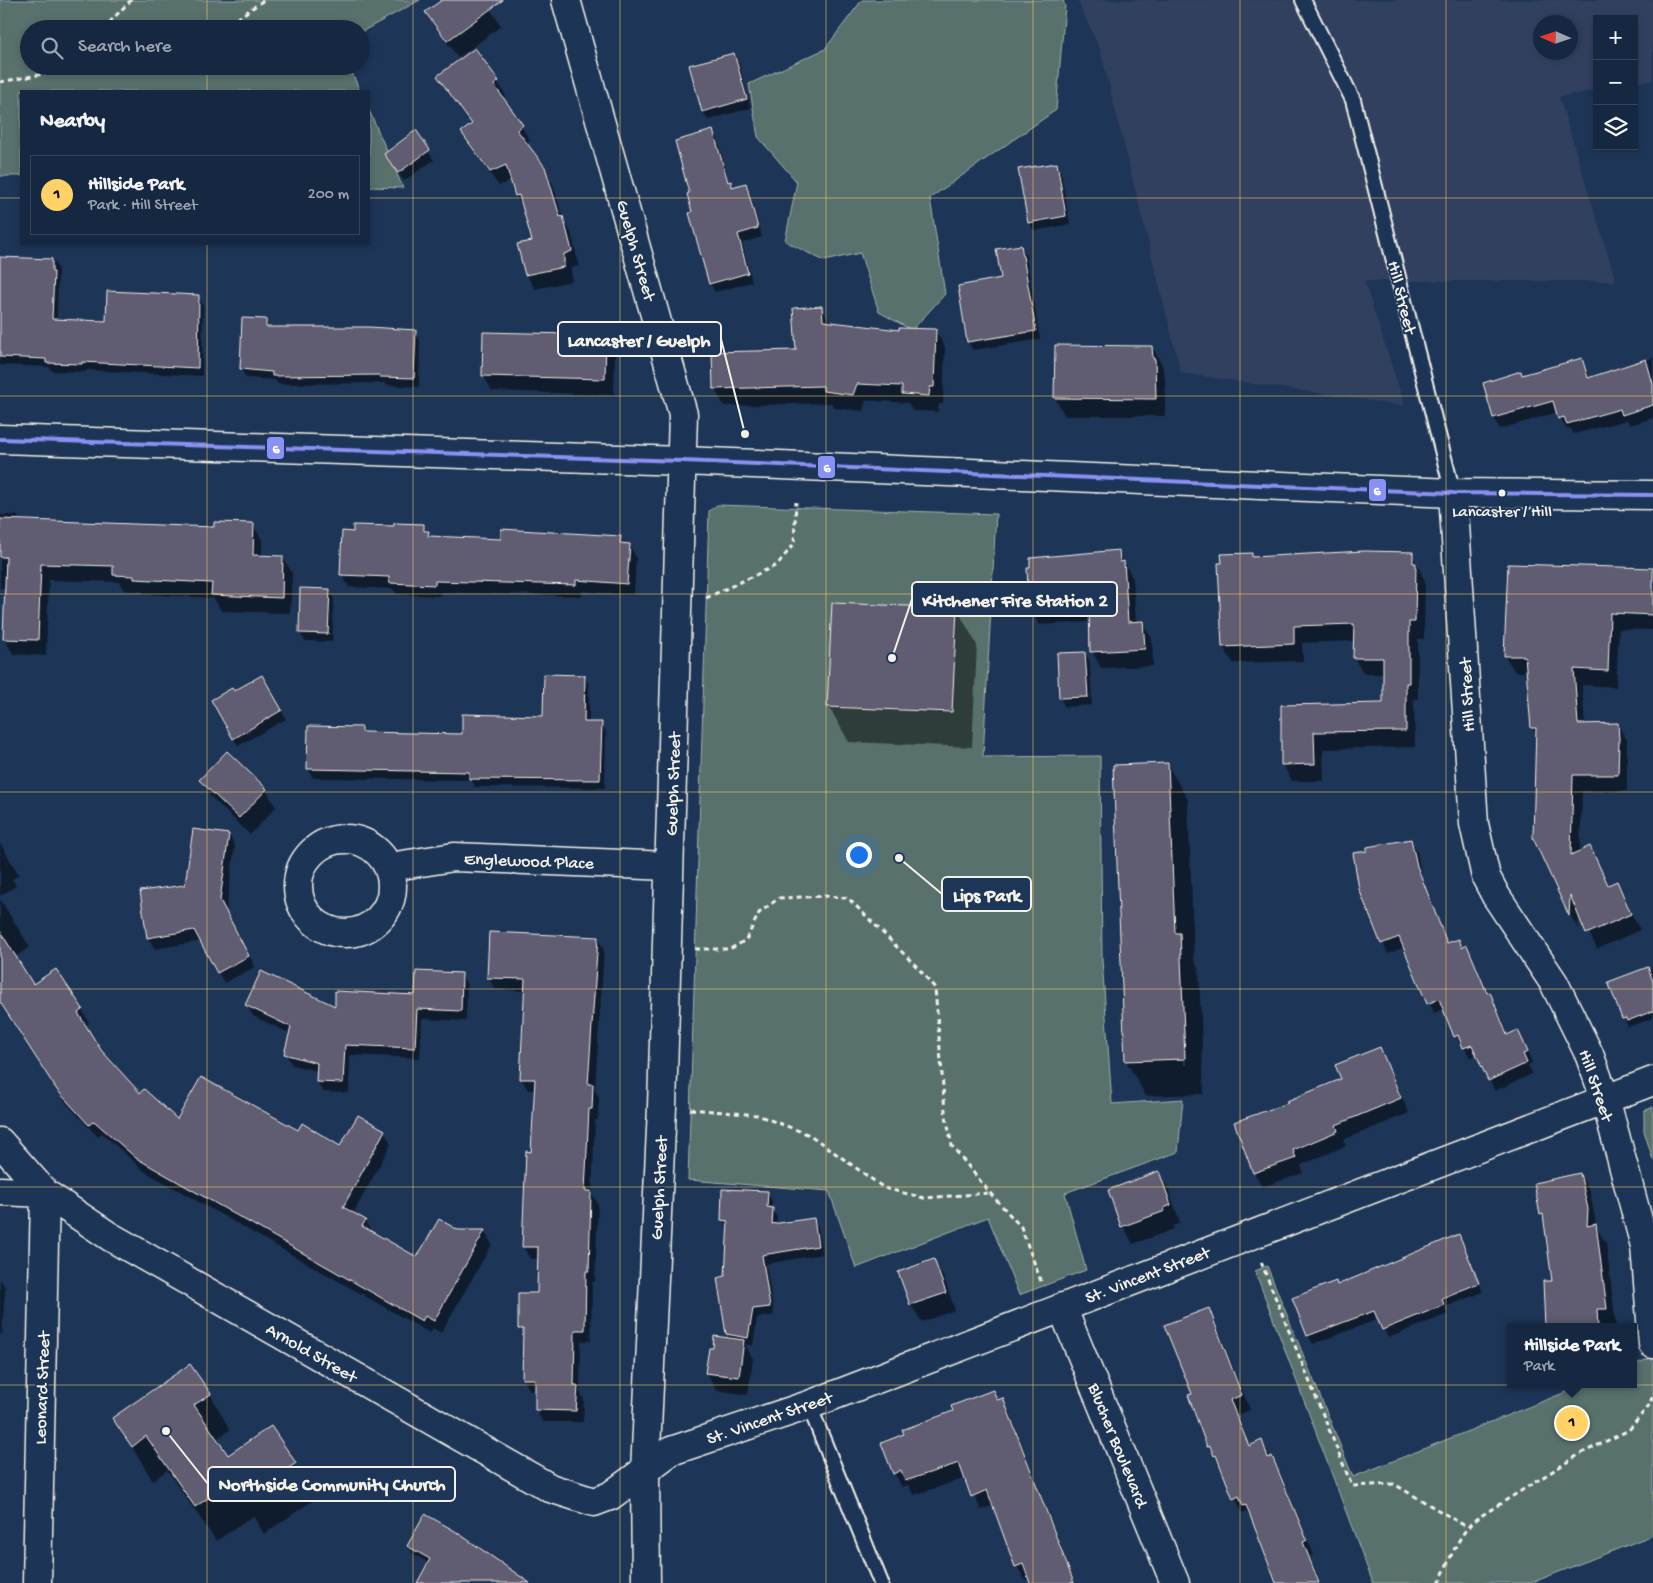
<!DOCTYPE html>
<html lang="en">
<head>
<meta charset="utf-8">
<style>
	:root { --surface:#162841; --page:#23344c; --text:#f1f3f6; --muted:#9ea6b1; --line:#35445a; --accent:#ffd166 }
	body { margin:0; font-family:"Gochi Hand",sans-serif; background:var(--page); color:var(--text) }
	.controls { position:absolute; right:15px; top:15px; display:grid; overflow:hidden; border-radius:0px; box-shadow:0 2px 8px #0003 }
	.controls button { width:45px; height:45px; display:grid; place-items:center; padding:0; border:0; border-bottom:1px solid var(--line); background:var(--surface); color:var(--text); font:25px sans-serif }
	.compass { position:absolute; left:1533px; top:15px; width:45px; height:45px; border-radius:50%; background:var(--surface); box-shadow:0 2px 8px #0003; rotate:273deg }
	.you { position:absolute; left:858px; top:854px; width:18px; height:18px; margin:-12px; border:4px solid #fff; border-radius:50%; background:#1a73e8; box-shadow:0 0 0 8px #1a73e833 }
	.badge { display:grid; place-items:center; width:32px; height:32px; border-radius:50%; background:var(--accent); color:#111; font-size:16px; font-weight:700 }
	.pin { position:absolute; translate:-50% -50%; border:2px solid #fff; box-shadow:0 1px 5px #0006 }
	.popup { position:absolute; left:1507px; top:1323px; width:130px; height:65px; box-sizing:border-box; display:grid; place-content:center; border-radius:0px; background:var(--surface); filter:drop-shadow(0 1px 4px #0005); font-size:16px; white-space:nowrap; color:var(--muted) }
	.popup b { font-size:19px; color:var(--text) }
	.popup::after { content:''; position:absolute; left:50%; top:100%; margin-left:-10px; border:10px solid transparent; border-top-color:var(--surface) }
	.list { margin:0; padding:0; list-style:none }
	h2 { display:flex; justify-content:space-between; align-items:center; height:65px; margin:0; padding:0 20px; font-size:21px }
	h2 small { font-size:16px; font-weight:400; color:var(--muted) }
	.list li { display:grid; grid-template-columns:32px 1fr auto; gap:15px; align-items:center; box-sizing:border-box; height:80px; margin:0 10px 10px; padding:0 10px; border:1px solid var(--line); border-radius:0px }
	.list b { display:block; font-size:19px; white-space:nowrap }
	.list p { margin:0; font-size:16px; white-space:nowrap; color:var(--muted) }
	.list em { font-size:16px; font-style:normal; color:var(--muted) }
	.icon { flex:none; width:28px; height:28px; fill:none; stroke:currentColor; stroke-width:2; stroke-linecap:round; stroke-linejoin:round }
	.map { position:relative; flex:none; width:1653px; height:1583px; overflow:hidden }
	.search { position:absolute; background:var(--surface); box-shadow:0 2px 8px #0003; left:20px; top:20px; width:350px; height:55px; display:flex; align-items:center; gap:12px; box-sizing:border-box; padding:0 18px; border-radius:28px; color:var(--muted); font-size:19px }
	.panel { position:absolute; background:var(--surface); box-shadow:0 2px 8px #0003; left:20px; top:90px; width:350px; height:155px; border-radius:0px }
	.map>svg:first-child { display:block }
	.built { fill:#31415f; fill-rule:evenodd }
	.green { fill:#58716d; stroke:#a6b1aa }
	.shadow { fill:#0007; fill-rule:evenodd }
	.building { fill:#615c71; stroke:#f4f1e8 }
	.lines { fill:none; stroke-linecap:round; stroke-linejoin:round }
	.lane-casing { stroke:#f4f1e8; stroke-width:18 }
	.street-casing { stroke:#f4f1e8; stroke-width:31 }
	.secondary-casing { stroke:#f4f1e8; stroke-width:31 }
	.path { stroke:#f4f1e8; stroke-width:3; stroke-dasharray:5 4; stroke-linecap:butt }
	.lane { stroke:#1d3557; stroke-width:14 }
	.street { stroke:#1d3557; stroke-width:28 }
	.secondary { stroke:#1d3557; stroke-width:28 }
	.bus-1-casing { stroke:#1d3557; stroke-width:8 }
	.bus-1 { stroke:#8a91f4; stroke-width:4 }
	.grid { fill:none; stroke:#ffd166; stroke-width:1; stroke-opacity:0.55 }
	.bus-dot { fill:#f4f1e8; stroke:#1d3557; stroke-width:2 }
	.labels { text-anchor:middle; stroke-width:4; stroke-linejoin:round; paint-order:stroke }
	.bus-label { font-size:17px; fill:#f4f1e8; stroke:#1d3557 }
	.street-label { font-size:18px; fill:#f4f1e8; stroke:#1d3557 }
	.leader { fill:none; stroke:#f4f1e8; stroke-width:2 }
	.callout-dot { fill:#f4f1e8; stroke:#1d3557; stroke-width:2 }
	.callout { fill:#1d3557; stroke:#f4f1e8; stroke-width:2 }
	.callout-label { font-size:19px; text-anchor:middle; font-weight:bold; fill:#f4f1e8 }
	.line-badge { stroke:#1d3557; stroke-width:2 }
	.badge-label { font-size:14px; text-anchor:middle; font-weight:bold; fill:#fff }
</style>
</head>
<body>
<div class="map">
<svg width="1653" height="1583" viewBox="0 0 1653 1583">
	<rect width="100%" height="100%" fill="#1d3557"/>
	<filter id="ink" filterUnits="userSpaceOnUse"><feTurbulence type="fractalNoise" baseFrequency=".02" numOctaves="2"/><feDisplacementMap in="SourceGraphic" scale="10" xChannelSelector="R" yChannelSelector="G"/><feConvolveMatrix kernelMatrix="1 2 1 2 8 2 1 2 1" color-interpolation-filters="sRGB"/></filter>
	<g filter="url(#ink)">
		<path class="built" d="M1077,0h576v80l-19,3v-64h-37v71l-38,7 57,184h-252l41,125 -224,-33 -81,-324zM1540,22h30v30h-30z"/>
		<path class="green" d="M0,0h420l-59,32v-3h-332v37h320l11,25h-339v85h-21z
			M862,0h201l2,6 -9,104 -126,88 15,96 -33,36 -33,-18 -19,-59 -36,8 -39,-20 12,-59 -39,-45 -9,-53 76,-35z
			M369,110l34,78 -34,-1z
			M717,505l279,9 -13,243 117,-1 2,203 10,145 71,-5 -5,53 -113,41 21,77 -67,25 -31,-78 -132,51 -27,-77 -141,-11 21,-669z
			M1653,1107v53l-9,-29v-20z
			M1267,1266l86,211 233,-93h47v-19l20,-8v178l-122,48h-158l-118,-312z"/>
		<path class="shadow" d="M444,0h40l17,26 -43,32 -31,-45z
			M475,50l23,32 8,14 -3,3 27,41 -4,4 27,40 10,35 8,13 8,34 -8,2 1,13 -37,8 -9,-15 7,-32 -8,-31 -9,-15 -5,-16 -12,6 -28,-39 -8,-15 9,-7 -33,-48z
			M734,55l5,8 12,45 -43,12 -5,-9z
			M713,131l5,9 11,43 4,5 12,-4 5,9 12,44 -20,6 10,39 -37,10 -5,-9 -19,-89z
			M415,132l19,28 -30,21 -14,-19z
			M1056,164l5,9 9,51 -36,7 -5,-9z
			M1021,246l5,9 14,84 -67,11 -5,-8 -9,-55 44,-8z
			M0,258l54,2 4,9 -1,51 50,2 91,-26 5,9 -1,71 -116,-6v2l-34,-1 -3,-4 -49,-2z
			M821,308l10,15 69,9 35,-2 10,17 -2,57h-4l-1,8 -25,-1 -5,-8 -42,-3 -3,11 -29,-3 -3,-5 -107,3 -9,-17 82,-38z
			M265,320l5,8 146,4 4,8 -1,47 -33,-2 -1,-2 -107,1 -3,-4 -29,-2 -5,-9z
			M600,325l15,29 -1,41 -122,-4 -9,-16z
			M1056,346l96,1 10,18 3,13v38h-100l-10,-18z
			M1653,358v60l-23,7 -3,-5 -53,14 -4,-6 -4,1 -8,-17 -58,17 -6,-11 28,-42 60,-17 8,20z
			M0,515h17l3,6 85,4v-2h9l101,5 38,-4 9,16v17l21,1 9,15 -2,40 -69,-2 -7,-13 -70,-4 -2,-3 -18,-1 -5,-8 -70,-2 -3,76 -33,-2 -9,-16 2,-50h-6z
			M423,526l8,11 71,3 118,-2 4,6 5,1 7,12 -2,38 -52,-4v5l-141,-4v4l-44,-2 -4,-5 -44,-2 -7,-12 12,-42z
			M1119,552l14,27 3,44 6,-1 10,17 1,27 -52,2 -9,-17 -2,-29 -51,3 -9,-17z
			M1412,553l13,28 -1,58h-6v60h-4l1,48 -92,2 1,32h-32l-9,-16 -1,-59 102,-1v-31h-20l-10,-16 1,-17 -53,2 1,18 -70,2 -10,-16 29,-93 2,4z
			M1653,569v61l-34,-1 -3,58 -34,-2 3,40 32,-1 10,16v51h-45l-2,61 9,-4 20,38 7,-3 24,47 -43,19 -18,-37 -1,17 -8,-14 -35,-77 2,-101 -5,-9 -4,-56h-13l-10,-16z
			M329,590l5,9 -2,43 -27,-1 -5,-8z
			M957,609l20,36 -5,102 -123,-5 -20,-35z
			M1085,653l5,9 2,43 -27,2 -5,-9 -2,-43z
			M262,676l24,43 -48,27 -25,-46 20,-7z
			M584,676l5,8v39l12,1 5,8 -1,56 -130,-1 -3,-7 -159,-2 -5,-9 1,-42 53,1 3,6 98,2 81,-19z
			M1167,764l21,36 6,160 5,10 5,124 -58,2 -20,-35zM1179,940l2,2 5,123h-2z
			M200,780l66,10 10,17 -26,28 -39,-38z
			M229,835l6,11 -9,66 29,55 -31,16 -23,-42 -46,8 -7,-11 -7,-46 45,-6z
			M1411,841l6,10 5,27 26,66 10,-3 5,8 4,-2 21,47 8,10 12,31 15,6 9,22 -4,2 4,9 -37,17 -18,-36 -7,3 -7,-13 -2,1 -17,-37 -10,4 -29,-66 -17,7 -28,-65z
			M0,843l19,32 -7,4 4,7 -16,10z
			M0,899l30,48 -15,10 18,29 49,24 7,13 -4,3 15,25 40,44 38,26 120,11 42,15 44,-16 7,13 -38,70 12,7 7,12 46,26 39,-28h27l8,13 -51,89 -8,-5 -3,5 -286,-162 -42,-38 -4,4 -32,-34 -66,-101zM380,1136h3l-42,77 -3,-1z
			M598,938l6,12 -9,140 4,7 -1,23h-3l-3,74 6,10 -3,78h-3l-1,59h-10l-1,51 4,8 -1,22h-40l-7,-12v-19h-6l-7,-12 1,-42 -5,-9 19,-33 1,-36h-9l-7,-12 10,-94 3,-63h-8l-7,-12 4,-87 -30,-2 -7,-11z
			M1653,967v51l-25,9 -18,-44z
			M461,974l6,11 -1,36 -44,-2 -2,39 -70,-3 -1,38 -26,-1 -6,-10 1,-11 -26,-6 -6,-11 5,-20 -38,-18 -6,-11 89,3 80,-12z
			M1380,1048l29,65 -66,27 3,6 -45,19 2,8 -41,14 -8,-15 35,-68 54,-25z
			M1159,1173l10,17 11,33 -7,3 1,3 -41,15 -10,-18 -13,-36z
			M1580,1174l10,18 7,37 9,14 10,83 -74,1v-5h4l8,-40 -9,-62 -4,-6z
			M767,1192l5,9 -1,8 6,8v8l36,-5 5,8 4,26 -56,10 8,51 -17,3 -4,28 -8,-2 8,15 -5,36 -32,-5 -10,-18 8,-22 17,-10 -4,-6 -1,-57 3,-48 -6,-9z
			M1459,1236l24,56 -38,15 3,7 -60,24 -9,-19 -66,25 -5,-9 29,-49z
			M934,1261l10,17 11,32 -33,12 -11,-17 -11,-32z
			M0,1279l5,9 -3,47 -2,-1z
			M1208,1309l8,15 34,86 -12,5 12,31 11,-4 19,30 34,83 -4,1 10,27h-44l-24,-63 -5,-9 -5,2 -19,-45 -15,-22 -15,-51z
			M993,1392l5,9 4,-2 8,14 65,170h-44l-1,-5 -5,2 -8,-14 -23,-61 -13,5 -15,-32 -52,17 -6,-10 -6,2 -8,-14 12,-38z
			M210,1394l20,36 -14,9 11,18 43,-29 45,71 -51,35 -11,-18 -37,25 -49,-71 -14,11 -39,-63z
			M408,1546l113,37h-103l11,-20 -16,-9z"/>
		<path class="building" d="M442,0h61l-56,41 -22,-29z
			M475,48l24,33 -5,4 29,40 -6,5 28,37 15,50 3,-1 9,35 -8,3v13l-39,8 -8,-31 15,-3 -13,-46 -4,1 -9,-31 -16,7 -29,-40 11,-8 -35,-48z
			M734,53l13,46 -45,13 -13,-47z
			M416,130l14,20 -32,23 -14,-19z
			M713,130l15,52 3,-1 1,6 14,-4 12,45 -20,6 10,39 -39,11 -20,-71 3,-1 -5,-18 2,-1 -14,-52z
			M1057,163l9,53 -38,7 -10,-54z
			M1021,245l15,86 -69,11 -9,-56 43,-8 -5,-29z
			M0,257l52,2v13h2l-2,47 54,2 1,-30 92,4 -1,73 -116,-6v2l-36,-1v-4l-46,-2z
			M822,306l1,15 76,9v-2l37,1 -2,58h-4l-1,9 -27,-2v-8l-45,-2 -4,11 -30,-4v-5l-110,3 -1,-37 84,-2 -3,-42z
			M242,318l24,1v8h103l47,3 -2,48 -34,-1v-2l-108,1v-4l-32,-3z
			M571,323l30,1 -1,12 6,1 -1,42 -123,-3 1,-44 88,2z
			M1055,345l97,1 1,13h2l1,40 -102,-1z
			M1582,358l6,20 58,-19 7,25v21l-31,10 -2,-6 -53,15 -3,-7 -6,2 -5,-18 -60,17 -10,-35 38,-12 1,4z
			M0,519l214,8v-5l40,1 -1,32 30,1 -1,42 -71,-3 1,-12 -78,-4v-3l-21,-1v-9l-72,-2 -3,76 -35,-1 3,-82h-6z
			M394,523l30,1v7h5l-1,5 73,3v-10l120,7 -1,7 10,1 -3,40 -51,-4v5l-141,-4v4l-46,-2v-6l-49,-2 2,-44 11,1v-7l41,1z
			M1119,550l1,12 4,-1 4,61 15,-1 2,28 -55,3 -1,-47 -60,4 -2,-41h3v-10z
			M1364,551l49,1v11h3l-1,59h-6v61h-3v48l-92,1 1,32 -34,1v-60l102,-2v-45h-30l1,-34 -60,2v18l-72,3 -4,-84h4l-1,-9 31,-1v4z
			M1508,564l145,4v47l-43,-2 -2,58 -34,-2 4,55 40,-1 1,17 -1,35h-45l-2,80 19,-9 18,39 9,-4 14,33 -45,20 -16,-39 -1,21 -36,-78 3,-110h-5l-6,-72h-21z
			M300,588l30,1 -2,45 -29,-1z
			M832,603l125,5 -5,104 -125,-5z
			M1085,652l3,45 -29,1 -2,-45z
			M544,674l41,1 -1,47h18l-2,58 -131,-1v-7l-162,-3 1,-43 54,1v5l100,2v-20l81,2z
			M262,675l20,35 -49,29 -22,-39 21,-12 2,3z
			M227,751l40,38 -28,29 -40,-38z
			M1168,763l7,170h5l5,126 -60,2 -12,-296z
			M193,829l36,5 -9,66 29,56 -32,17 -23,-43 -47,8 -7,-47 45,-6z
			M1411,839l6,27 30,77 12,-4 3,9 5,-3 20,48 3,-1 17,43 11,-5 10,22 -5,2 4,9 -39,18 -16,-36 -9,3 -5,-13 -4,2 -15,-38 -12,5 -28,-67 -18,7 -22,-55 -6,-36 14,-2v-4z
			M0,931l33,53 23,-15 27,40 -5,4 23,37 39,43 4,-4 33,30 24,-42 97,53 4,-7 38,23 18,-31 27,15 -42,77 23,13 -4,6 55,31 22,-38 19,11h27l-51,91 -9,-5 -3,5 -286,-163 -42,-37 -5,4 -32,-35 -57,-88z
			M489,932l109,5 -10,147h5l-1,25h-3l-4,82h6l-2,80h-3l-1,59h-10l-1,55h3l1,2 -2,24 -41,-1v-31h-13l1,-50h-5v-36h19l1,-46h-16l4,-96 5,1 4,-73h-15l5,-100 -38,-1z
			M1648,967l5,15v29l-26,10 -1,-3 -4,1 -14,-37z
			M261,971l74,35v-15l80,4 1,-24 46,2 -1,38 -44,-2 -2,39 -70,-3 -2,38 -27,-1 1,-19 -33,-9 7,-27 -46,-22z
			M1380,1047l21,51 -65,27 2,6 -45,19 3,8 -43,15 -19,-51 54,-19 -1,-2 54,-22 -6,-14z
			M1159,1171l12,34 -7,3 1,3 -44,16 -13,-37z
			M1580,1173l8,36 -1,17 9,-2 11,85h-10l1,18h-53l-2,-46h9l-9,-67 -3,1 -6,-32z
			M722,1189l46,2 -1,16 6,1 -1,16 42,-6 4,28 -56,9 8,52 -17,2 -5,29 -22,-4 -9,-56 8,-2 3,-55 -7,-1z
			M1459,1234l20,49 -37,15 2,7 -62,25 -8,-19 -67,25 -15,-38 44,-17 1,4z
			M934,1259l12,34 -36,12 -12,-33z
			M1209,1308l33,87 -12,5 19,46 13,-6 6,18 4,-2 35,84 -4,2 16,41h-43l-30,-78 -3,1 -4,-10 -6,3 -17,-44 -2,1 -4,-10 -3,1 -19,-52 4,-1 -28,-69z
			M714,1336l30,4 -5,37 -34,-4 4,-25h4z
			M190,1364l21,30 -17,11 34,50 43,-29 25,37 -53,37 -12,-18 -36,25 -49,-71 -14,11 -20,-29z
			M993,1390l4,10 6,-2 71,185h-44l-7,-19 -8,3 -28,-77 -16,7 -12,-34 -54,18 -4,-11 -8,4 -12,-31 23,-9 -2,-4 51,-19 -2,-5z
			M425,1514l30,17 75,52h-113l13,-24 -23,-13z"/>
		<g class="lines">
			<defs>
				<path id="lane" d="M1303,0l50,100 100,393
					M809,1405l72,178"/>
				<path id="street" d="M566,0l117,414 -21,693 -17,365 1,111
					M1453,493l21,331 12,53 10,19 58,87 35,71 16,44 40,148 8,98
					M298 886a47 47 0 1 1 94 0a47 47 0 1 1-94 0Z
					M389,867l65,-10 215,9
					M0,1142l45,51 64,43 441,252 44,14 16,-6 61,-45 138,-46 844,-324
					M0,1191l45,2 -8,390
					M1062,1307l113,276"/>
				<path id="secondary" d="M0,439l683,22 770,32 200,2"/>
			</defs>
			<use href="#lane" class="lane-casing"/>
			<use href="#street" class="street-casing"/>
			<use href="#secondary" class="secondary-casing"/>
			<path class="path" d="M103,29l28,-29
				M222,29l42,-29
				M56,71l5,-5
				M0,82l55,-10 65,-6
				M706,598l71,-33 17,-21 2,-42
				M695,949h35l16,-9 13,-27 20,-15 49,-2 20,2 71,71 16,19 10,123 7,35 38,47 31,34 21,57
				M690,1109l67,6 53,20 74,53 40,10 66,-5
				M1261,1262l91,224 42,-2 73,43
				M1439,1583c10,-22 19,-48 37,-64l104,-65 49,-24 21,-26 3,-10"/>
			<use href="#lane" class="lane"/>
			<use href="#street" class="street"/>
			<use href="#secondary" class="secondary"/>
			<defs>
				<path id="bus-1" d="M0,439l683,22 770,32 200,2"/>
			</defs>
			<use href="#bus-1" class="bus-1-casing"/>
			<use href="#bus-1" class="bus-1"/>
		</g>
	</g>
	<path class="grid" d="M207,0v29M413,0v1583M620,0v1583M826,0v1583M1033,0v1583M1240,0v1583M1446,0v1583M207,66v25M0,198h21M369,198h1284M207,244v1339M0,396h1653M0,594h1653M0,792h1653M0,989h1653M0,1187h1653M0,1385h1653"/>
	<circle class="bus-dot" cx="1502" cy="493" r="4.5"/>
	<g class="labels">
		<g class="bus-label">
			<text x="1502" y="516">Lancaster / Hill</text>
		</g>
		<g class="street-label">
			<text transform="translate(637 250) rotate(74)" y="6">Guelph Street</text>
			<text transform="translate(1403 297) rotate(76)" y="6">Hill Street</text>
			<text transform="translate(1466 695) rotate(-93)" y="6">Hill Street</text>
			<text transform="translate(672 784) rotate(-88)" y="6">Guelph Street</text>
			<text transform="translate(529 860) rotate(2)" y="6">Englewood Place</text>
			<text transform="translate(1597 1085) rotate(71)" y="6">Hill Street</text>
			<text transform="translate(658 1188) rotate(-87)" y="6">Guelph Street</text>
			<text transform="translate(1147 1274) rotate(-21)" y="6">St. Vincent Street</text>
			<text transform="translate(312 1352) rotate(30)" y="6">Arnold Street</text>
			<text transform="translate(41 1388) rotate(-88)" y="6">Leonard Street</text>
			<text transform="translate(769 1417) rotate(-19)" y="6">St. Vincent Street</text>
			<text transform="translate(1119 1445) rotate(68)" y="6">Blucher Boulevard</text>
		</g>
	</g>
	<path class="leader" d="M745 434L721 339M892 658L912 599M899 858L942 894M166 1431L208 1484"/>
	<g class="callout-dot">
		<circle cx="745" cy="434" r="5"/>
		<circle cx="892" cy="658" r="5"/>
		<circle cx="899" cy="858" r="5"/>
		<circle cx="166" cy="1431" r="5"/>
	</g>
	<g class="callout">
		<rect x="558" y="322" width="163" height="34" rx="5"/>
		<rect x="912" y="582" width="205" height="34" rx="5"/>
		<rect x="942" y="877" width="89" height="34" rx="5"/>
		<rect x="208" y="1467" width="247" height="34" rx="5"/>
	</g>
	<g class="callout-label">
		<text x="639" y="346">Lancaster / Guelph</text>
		<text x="1015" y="606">Kitchener Fire Station 2</text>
		<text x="987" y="901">Lips Park</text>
		<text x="332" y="1490">Northside Community Church</text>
	</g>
	<g class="line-badge">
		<rect x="266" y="436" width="19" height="24" rx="5" fill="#8a91f4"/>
		<rect x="817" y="455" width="19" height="24" rx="5" fill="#8a91f4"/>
		<rect x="1368" y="478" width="19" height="24" rx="5" fill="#8a91f4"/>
	</g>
	<g class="badge-label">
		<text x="276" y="453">6</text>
		<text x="827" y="472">6</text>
		<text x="1377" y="495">6</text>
	</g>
</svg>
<div class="controls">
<button>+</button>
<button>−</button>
<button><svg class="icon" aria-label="layers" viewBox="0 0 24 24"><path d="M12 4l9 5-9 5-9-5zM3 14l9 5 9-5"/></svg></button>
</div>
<svg class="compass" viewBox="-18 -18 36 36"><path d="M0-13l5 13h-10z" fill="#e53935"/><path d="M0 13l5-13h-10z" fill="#9ea6b1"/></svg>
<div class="you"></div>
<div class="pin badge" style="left:1572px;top:1423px">1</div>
<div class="popup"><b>Hillside Park</b>Park</div>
<div class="search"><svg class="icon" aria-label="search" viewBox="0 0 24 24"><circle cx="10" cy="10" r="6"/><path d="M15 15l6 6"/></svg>Search here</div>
<section class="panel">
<h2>Nearby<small></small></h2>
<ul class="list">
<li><span class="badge">1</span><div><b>Hillside Park</b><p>Park · Hill Street</p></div><em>200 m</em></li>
</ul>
</section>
</div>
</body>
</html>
